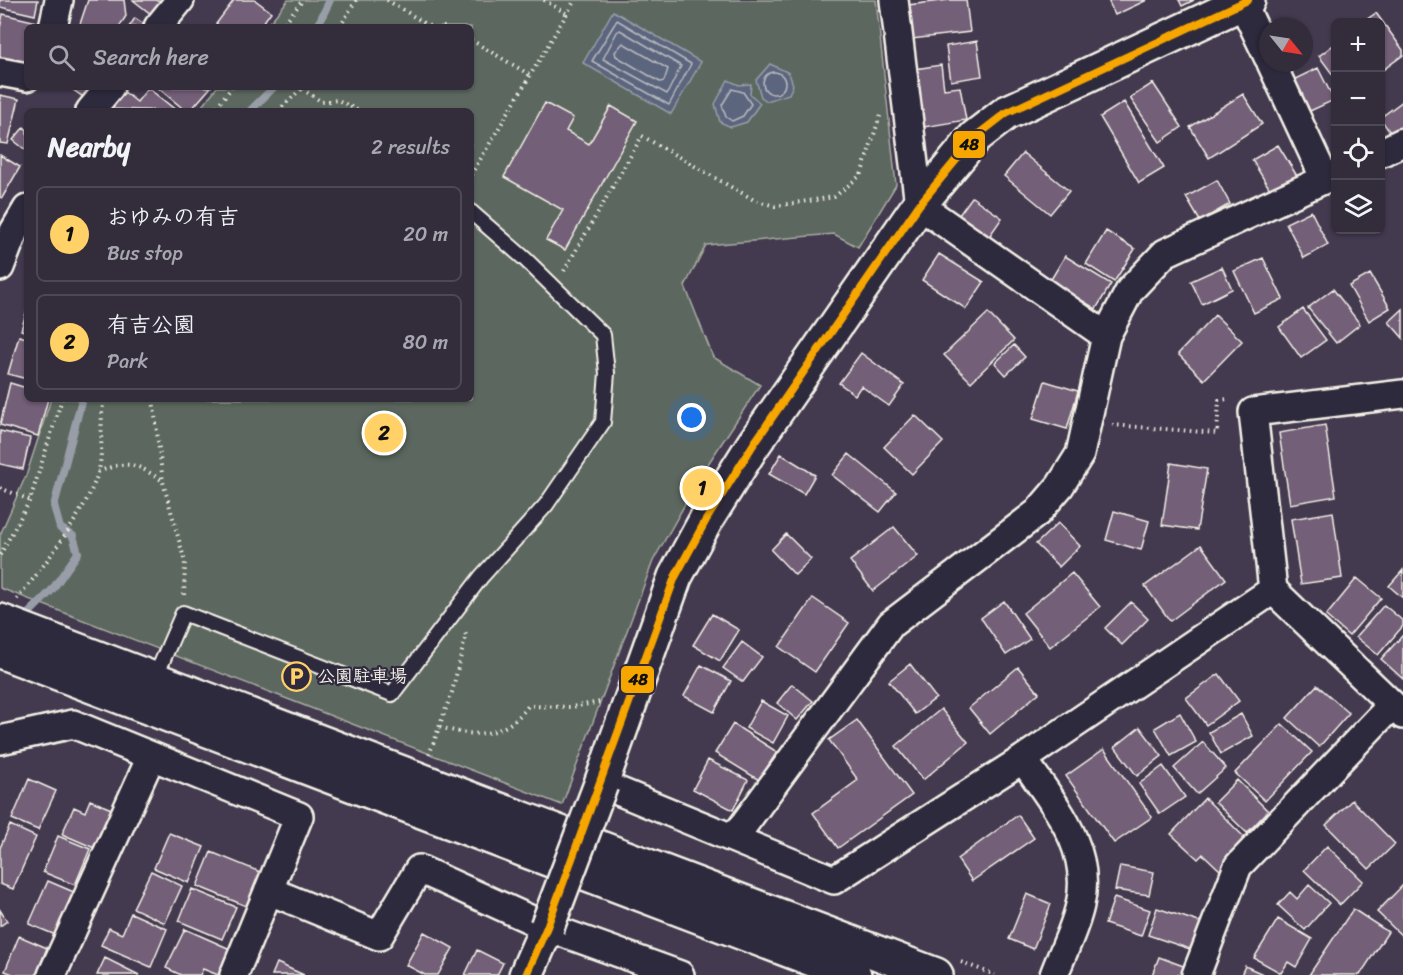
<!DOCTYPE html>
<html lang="en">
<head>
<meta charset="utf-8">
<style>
	:root { --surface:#322c3b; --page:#3a3442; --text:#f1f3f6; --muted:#a8a7af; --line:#4d4855; --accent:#ffd166 }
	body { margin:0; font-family:Sriracha,"Klee One",sans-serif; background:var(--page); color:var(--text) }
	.controls { position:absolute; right:18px; top:18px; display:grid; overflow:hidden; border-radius:9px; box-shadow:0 2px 4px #0004 }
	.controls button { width:54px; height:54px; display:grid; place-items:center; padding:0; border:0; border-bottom:2px solid var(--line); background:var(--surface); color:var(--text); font:30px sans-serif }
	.compass { position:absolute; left:1259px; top:18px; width:54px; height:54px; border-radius:50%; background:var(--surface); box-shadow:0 2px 4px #0004; rotate:120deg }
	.you { position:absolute; left:692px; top:418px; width:21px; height:21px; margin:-15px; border:4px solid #fff; border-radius:50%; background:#1a73e8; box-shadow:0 0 0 9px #1a73e833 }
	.badge { display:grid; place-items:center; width:39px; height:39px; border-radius:50%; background:var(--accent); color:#111; font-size:20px; font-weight:700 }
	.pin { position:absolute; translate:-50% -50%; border:3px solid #fff; box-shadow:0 2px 6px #0006 }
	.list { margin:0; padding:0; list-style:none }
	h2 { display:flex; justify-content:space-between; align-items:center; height:78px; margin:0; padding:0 24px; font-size:26px }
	h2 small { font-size:20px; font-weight:400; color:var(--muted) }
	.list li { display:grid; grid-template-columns:39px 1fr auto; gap:18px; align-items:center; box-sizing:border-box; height:96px; margin:0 12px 12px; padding:0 12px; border:2px solid var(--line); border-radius:9px }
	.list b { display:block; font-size:22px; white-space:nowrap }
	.list p { margin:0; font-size:20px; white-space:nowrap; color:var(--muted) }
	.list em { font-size:20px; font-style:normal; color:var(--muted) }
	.icon { flex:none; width:33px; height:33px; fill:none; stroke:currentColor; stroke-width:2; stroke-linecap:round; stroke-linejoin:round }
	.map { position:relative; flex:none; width:1403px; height:975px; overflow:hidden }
	.search { position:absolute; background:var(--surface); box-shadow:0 2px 4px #0004; left:24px; top:24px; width:450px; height:66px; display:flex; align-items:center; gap:15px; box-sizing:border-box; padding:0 21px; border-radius:9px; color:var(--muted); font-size:22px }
	.panel { position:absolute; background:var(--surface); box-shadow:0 2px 4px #0004; left:24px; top:108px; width:450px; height:294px; border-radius:9px }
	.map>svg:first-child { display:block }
	.green { fill:#5c685e; stroke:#a8aca3; stroke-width:1.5 }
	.water { fill:#5b657e; stroke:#989da8; stroke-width:1.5 }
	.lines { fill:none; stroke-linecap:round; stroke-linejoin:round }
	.shore { stroke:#b7b9be; stroke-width:1.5 }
	.stream { stroke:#989da8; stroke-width:8 }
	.building { fill:#735f78; stroke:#f4f1e8; stroke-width:1.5 }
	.service-casing { stroke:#f4f1e8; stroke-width:18 }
	.minor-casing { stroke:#f4f1e8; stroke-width:32 }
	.tertiary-casing { stroke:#f4f1e8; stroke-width:38 }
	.path { stroke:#f4f1e8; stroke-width:4; stroke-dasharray:1.5 4.5; stroke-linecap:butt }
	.service { stroke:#2f2a3d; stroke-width:14 }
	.minor { stroke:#2f2a3d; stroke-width:27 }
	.tertiary { stroke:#2f2a3d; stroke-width:33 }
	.tertiary-bridge-casing { stroke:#f4f1e8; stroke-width:38; stroke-linecap:butt }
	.tertiary-bridge { stroke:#2f2a3d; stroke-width:33 }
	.bus-1-casing { stroke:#2f2a3d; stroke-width:12 }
	.bus-1 { stroke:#f7a600; stroke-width:8 }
	.labels { text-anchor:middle; stroke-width:4.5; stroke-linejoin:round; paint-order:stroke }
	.poi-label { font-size:18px; font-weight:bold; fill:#f4f1e8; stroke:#2f2a3d; text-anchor:start }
	.line-badge { stroke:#2f2a3d; stroke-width:2 }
	.pale-badge-label { font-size:16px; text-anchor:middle; font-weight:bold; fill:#111 }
</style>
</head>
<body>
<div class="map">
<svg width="1403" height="975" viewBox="0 0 1403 975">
	<rect width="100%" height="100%" fill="#433a4f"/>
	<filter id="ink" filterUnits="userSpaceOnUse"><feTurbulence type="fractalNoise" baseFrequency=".0167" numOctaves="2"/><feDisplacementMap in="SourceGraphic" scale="12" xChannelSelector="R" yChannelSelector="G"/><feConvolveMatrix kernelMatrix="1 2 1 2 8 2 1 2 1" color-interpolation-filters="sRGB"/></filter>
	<g filter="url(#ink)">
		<path class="green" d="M288,0h588l20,185 -38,62 -24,-13 -128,11 -21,41 28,71 47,28 -54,82 -53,94 -91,244 -562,-217v-53l27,-62 24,-74h420v-288h-273l19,-24h254v-60h-205z"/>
		<path class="water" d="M613,11l88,51 -30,52 -88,-51z
			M770,64l19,9 4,12 -4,9 -22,7 -6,-4 -5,-17z
			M728,80l11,5 12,-1 -1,10 10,9 -13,19 -16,5 -11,-5 -5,-18z"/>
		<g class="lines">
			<path class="shore" d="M617,20l74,44 -22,41 -77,-44z
				M620,30l61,36 -14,28 -64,-35 14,-27z
				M623,43l45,26 -4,12 -4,1 -44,-26 -1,-4z
				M763 83a11 11 0 1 1 22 0a11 11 0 1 1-22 0Z
				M732,89l11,3 8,12 -8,12 -11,5 -6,-4 -4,-12z"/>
			<path class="stream" d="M317,27l13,-27
				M250,111l24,-24
				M21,621l31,-31 26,-37 -5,-17 -13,-8 -6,-22 28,-107"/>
		</g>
		<path class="building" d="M0,0h38l-3,15 -35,-8z
			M88,0h36l2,16 -7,11h-40z
			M133,0h37l-14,18z
			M234,0h21l16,12 -11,15h-39l-5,-3z
			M949,0h17l4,32 -58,7 -4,-34z
			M1108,0h39l-32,15z
			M1179,0h15l-12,6z
			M1376,13l27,37v5l-23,17v-50h-17z
			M3,14l34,8 -1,5h-9v40l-27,-6v-33z
			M135,18l12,8 -1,1h-17z
			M977,41l5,35 -31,5 -5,-35z
			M1336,43v36l-17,-23z
			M941,65l3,24 16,-2 6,33 -42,7 -9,-58z
			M1318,68l16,32 -24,11 -15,-32z
			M1153,83l29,44 -22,15 -30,-44z
			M69,87h25l-8,12z
			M157,87h54l-21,24h-4z
			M148,88l29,23 -68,-2 14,-18 14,11z
			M1243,94l19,30 -53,34 -19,-31z
			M0,95l19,4 -11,45 -8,-1z
			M1403,101v35l-7,5 -16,-23z
			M1124,102l40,66 -25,15 -39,-66z
			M545,103l28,15 -7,13 23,13 22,-38 26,15 -72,129 -19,-10 17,-30 -59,-33z
			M24,127l3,3v21l-14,-11z
			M1278,145l19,31 -26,15 -19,-31z
			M1023,153l46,38 -19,23 -46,-38z
			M0,155l20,12 -18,31 -2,-1z
			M1217,180l13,24 -30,17 -14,-24z
			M972,197l30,21 -16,23 -30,-22z
			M1311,211l17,34 -24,13 -18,-35z
			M1106,231l29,18 -21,33 -28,-18z
			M939,254l45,28 -18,27 -44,-29z
			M1065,256l46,28 -15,25 -46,-28z
			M1263,258l20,41 -29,14 -20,-42z
			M1222,267l10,22 -30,15 -11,-23z
			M1370,274l20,34 -21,13 -20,-35z
			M1333,289l27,35 -24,19 -28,-35z
			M1303,309l23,31 -25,18 -22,-31z
			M1403,309v29l-14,-16z
			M27,310v22l-6,-2z
			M988,313l26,27 -43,42 -27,-27z
			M1215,315l27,26 -38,39 -26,-26z
			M19,336l8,2v41l-19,-5z
			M1014,345l11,12 -19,18 -11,-12z
			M861,353l43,32 -15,21 -28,-20 -6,9 -16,-12z
			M1045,381l33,10 -11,38 -34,-10z
			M10,383l17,5v11h21l-10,37 -38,-11z
			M915,415l28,27 -31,32 -28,-27z
			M1325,425l11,71 -46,8 -11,-71z
			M0,431l30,7 -7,31 -23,-5z
			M781,454l34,21 -11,19 -35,-20z
			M849,454l47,38 -16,20 -48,-37z
			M1171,463l36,6 -10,61 -35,-5z
			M1114,511l35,10 -8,29 -35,-10z
			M1333,512l9,66 -41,6 -10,-65z
			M1058,523l22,23 -21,21 -23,-23z
			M894,527l24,29 -45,35 -23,-30z
			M786,534l25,25 -16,16 -24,-25z
			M1201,545l25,34 -56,42 -25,-35z
			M1403,570v28l-14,-12z
			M1072,573l28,34 -50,40 -27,-34z
			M1357,578l24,20 -32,38 -23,-20z
			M813,598l36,25 -34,49 -36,-25z
			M1004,601l26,38 -24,16 -25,-37z
			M1131,602l17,17 -26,26 -17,-17z
			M1384,605l19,16v5l-25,29 -22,-18z
			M712,614l27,16 -19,31 -27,-16z
			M1403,635v44l-22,-20z
			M742,642l20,15 -19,25 -20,-14z
			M910,664l26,34 -21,16 -26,-33z
			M701,665l30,16 -17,31 -30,-16z
			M1018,667l21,26 -49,41 -21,-26z
			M1219,674l20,27 -33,24 -20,-27z
			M792,684l21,17 -16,19 -20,-17z
			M1317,685l32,28 -30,34 -32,-29z
			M761,701l27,15 -15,27 -27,-15z
			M941,709l27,33 -45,38 -27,-34z
			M1180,713l16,29 -25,14 -16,-28z
			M1241,714l12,22 -32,18 -12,-22z
			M857,720l55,75 -74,53 -25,-35 45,-33 -29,-40z
			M733,724l44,28 -18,28 -44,-27z
			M1282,724l30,28 -47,49 -30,-28z
			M1140,727l22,29 -25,20 -22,-29z
			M1203,742l23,26 -29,26 -23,-26z
			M1104,749l48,68 -38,26 -48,-67z
			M708,760l40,20 -15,30 -40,-21z
			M1163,766l22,31 -25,17 -21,-30z
			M29,779l27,12 -18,39 -26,-11z
			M1237,780l31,31 -21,22 -32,-31z
			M1205,798l45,45 -27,30 -20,-19 -5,5 -27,-25z
			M90,800l26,11 -17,39 -37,-16 12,-27 11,5z
			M1352,800l43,44 -26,25 -43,-44z
			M1018,815l16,23 -62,43 -15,-22z
			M10,825l26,12 -23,52 -13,-5v-36z
			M169,833l35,14 -15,36 -35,-15z
			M58,836l32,13 -15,36 -32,-13z
			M1327,846l36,35 -23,24 -36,-35z
			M211,852l54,22 -14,34 -54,-22z
			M1120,866l34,6 -5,23 -34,-5z
			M151,871l31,15 -17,37 -32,-15z
			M48,881l28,12 -18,43 -29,-12z
			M1309,885l20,18 -24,27 -27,-25 12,-13 7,7z
			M1403,885v52l-26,-25z
			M192,889l44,18 -14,32 -43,-18z
			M1027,894l24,10 -18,45 -24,-10z
			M1114,898l36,12 -9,26 -36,-12z
			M1157,908l54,18 -9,27 -54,-18z
			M1353,909l35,23 -28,43h-51z
			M0,910l7,11 -7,5z
			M131,913l36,16 -16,38 -50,-22 8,-17 13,6z
			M1278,919l34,20 -16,28 -8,-5 -7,11 -27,-15z
			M185,929l45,20 -12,26 -15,-6 -3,6h-19l-15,-7z
			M424,932l29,16 -15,27h-13l-19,-10z
			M19,936l28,12 -11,27h-21l-10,-4z
			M477,950l26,13 -6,12h-32z
			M1159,957l27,10 -3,8h-31z
			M105,958l34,17h-42z
			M277,963l27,12h-32z
			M1245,966l20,9h-24z"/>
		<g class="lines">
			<defs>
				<path id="service" d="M155,678l28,-65 209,81 89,-117 65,-72 57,-83 4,-49 -4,-38 -78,-76 -54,-47"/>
				<path id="minor" d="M894,0l25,205 187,131
					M1241,0l27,57
					M53,27l6,-27
					M158,27l22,-27
					M1271,63l54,116
					M0,72l27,5
					M90,111l20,-24
					M1380,153l23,-11
					M0,267l14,-36 13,-22
					M1403,394l-150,18 20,178 130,125
					M0,740l73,-16 226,92 -65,159
					M1023,759c30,45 70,88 57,146 -5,24 -18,48 -26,70
					M601,784l233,96 189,-121 250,-169
					M734,838l157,-214 146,-111 23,-27 20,-32 26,-118 24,-46 35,-37 171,-79
					M270,891l109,45 40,-67 128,58 133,48
					M52,975l99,-218
					M1196,975l42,-109 154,-161"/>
				<path id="tertiary" d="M0,621l936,354
					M0,651l854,324
					M601,784l74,-207 31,-57 47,-75 166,-240 56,-68 31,-24 242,-113
					M526,975l21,-48"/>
			</defs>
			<use href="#service" class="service-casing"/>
			<use href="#minor" class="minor-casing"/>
			<use href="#tertiary" class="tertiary-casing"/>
			<path class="path" d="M387,0l44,27
				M544,0l23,14
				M281,27l22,-27
				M340,27l16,-27
				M443,27h6
				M471,40l59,35
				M302,89l20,13 16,-2 21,11
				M213,111l19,-24
				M278,111l24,-23
				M471,175l104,-175
				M564,271l78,-135 112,64 21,6 59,-9 27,-22 20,-62
				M153,399l10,83 22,80 -1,34
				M1112,425l105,8 2,-33 11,-1
				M98,472c31,-13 38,-8 65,9
				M0,488l30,12
				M0,555l30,-55 32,-101
				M17,599c26,-32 69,-87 81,-126 6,-19 1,-51 6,-74
				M440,727c35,11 64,11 88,-21l43,1 30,-5
				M429,755l23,-63 14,-57 -2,-5
				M961,962l34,13"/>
			<use href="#service" class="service"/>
			<use href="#minor" class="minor"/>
			<use href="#tertiary" class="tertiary"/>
			<defs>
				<path id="tertiary-bridge" d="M547,927l54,-143"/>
			</defs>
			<use href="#tertiary-bridge" class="tertiary-bridge-casing"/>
			<use href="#tertiary-bridge" class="tertiary-bridge"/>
			<defs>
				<path id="bus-1" d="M526,975l21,-48 128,-350 31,-57 47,-75 166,-240 56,-68 31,-24 242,-113"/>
			</defs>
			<use href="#bus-1" class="bus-1-casing"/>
			<use href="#bus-1" class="bus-1"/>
		</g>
	</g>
	<defs>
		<symbol id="parking-ring" viewBox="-11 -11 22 22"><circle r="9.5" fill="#2f2a3d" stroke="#ffd166" stroke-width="1.5"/><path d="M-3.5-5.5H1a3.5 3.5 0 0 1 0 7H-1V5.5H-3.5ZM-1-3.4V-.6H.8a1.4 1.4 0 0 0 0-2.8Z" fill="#ffd166"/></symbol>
	</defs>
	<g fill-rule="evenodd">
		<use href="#parking-ring" x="280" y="660" width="33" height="33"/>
	</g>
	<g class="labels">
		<g class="poi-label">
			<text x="317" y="682">公園駐車場</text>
		</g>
	</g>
	<g class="line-badge">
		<rect x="952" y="130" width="34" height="29" rx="6" fill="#f7a600"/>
		<rect x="620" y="665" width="35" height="29" rx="6" fill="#f7a600"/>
	</g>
	<g class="pale-badge-label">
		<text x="969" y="150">48</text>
		<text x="638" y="685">48</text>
	</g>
</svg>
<div class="controls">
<button>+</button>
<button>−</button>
<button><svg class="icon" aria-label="locate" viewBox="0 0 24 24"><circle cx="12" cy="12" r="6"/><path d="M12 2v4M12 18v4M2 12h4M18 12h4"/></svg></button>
<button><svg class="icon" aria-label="layers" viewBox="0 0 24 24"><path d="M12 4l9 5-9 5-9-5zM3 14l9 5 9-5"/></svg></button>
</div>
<svg class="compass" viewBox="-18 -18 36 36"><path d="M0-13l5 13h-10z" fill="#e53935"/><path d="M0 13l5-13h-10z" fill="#a8a7af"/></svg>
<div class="you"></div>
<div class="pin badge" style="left:702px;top:488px">1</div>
<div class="pin badge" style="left:384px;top:433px">2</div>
<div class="search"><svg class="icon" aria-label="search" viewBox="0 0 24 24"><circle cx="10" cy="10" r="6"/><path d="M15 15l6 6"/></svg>Search here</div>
<section class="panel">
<h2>Nearby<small>2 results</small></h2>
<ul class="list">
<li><span class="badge">1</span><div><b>おゆみの有吉</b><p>Bus stop</p></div><em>20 m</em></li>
<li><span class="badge">2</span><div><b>有吉公園</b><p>Park</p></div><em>80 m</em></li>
</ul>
</section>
</div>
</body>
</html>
